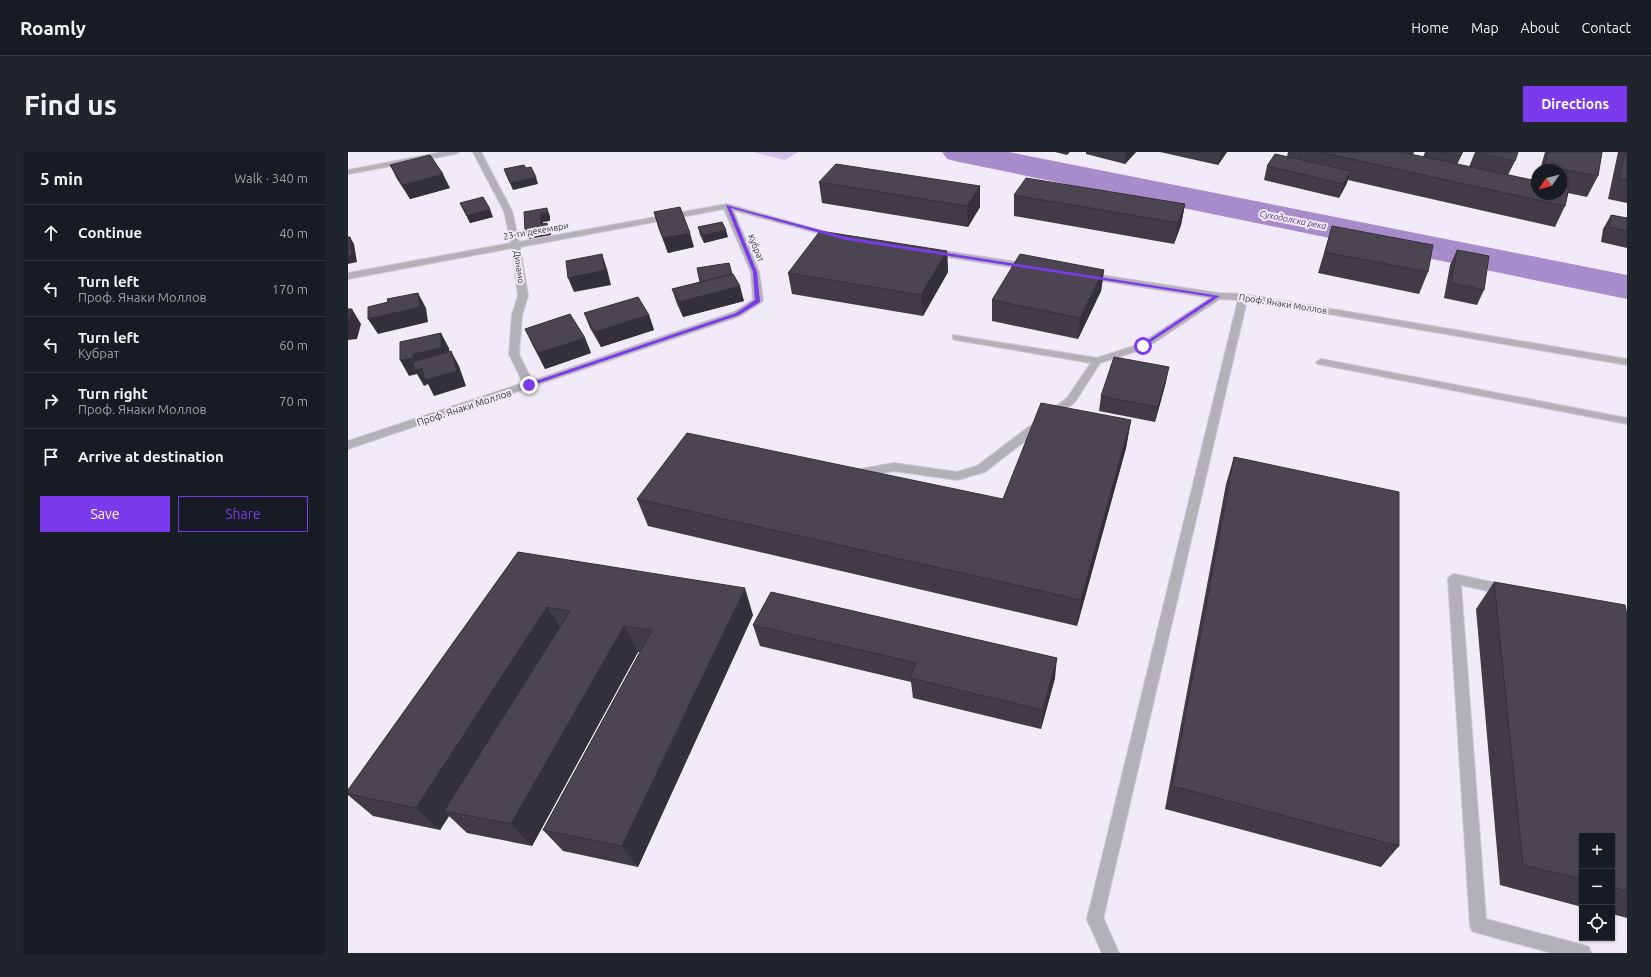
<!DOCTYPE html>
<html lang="en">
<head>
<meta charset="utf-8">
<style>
	:root { --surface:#171b24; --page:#20242c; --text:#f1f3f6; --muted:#9ea1a6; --line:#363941; --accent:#7c3aed }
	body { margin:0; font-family:Ubuntu,sans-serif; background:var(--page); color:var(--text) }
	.controls { position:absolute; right:12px; bottom:12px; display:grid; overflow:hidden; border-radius:0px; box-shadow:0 1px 3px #0004 }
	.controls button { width:36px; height:36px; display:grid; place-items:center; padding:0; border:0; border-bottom:1px solid var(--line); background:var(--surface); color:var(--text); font:20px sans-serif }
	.compass { position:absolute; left:1183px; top:12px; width:36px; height:36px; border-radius:50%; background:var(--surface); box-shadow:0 1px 3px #0004; rotate:235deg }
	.stop { position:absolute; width:12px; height:12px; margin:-9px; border:3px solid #7c3aed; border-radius:50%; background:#fff }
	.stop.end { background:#7c3aed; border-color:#fff; box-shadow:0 1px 4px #0008 }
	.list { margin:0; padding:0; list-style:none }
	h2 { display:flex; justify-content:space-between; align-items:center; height:52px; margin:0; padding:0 16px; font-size:17px }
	h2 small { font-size:13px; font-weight:400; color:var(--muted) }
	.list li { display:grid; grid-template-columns:26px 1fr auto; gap:12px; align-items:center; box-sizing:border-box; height:56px; padding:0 16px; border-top:1px solid var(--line) }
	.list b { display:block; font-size:15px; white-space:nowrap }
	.list p { margin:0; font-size:13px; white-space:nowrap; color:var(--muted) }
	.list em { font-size:13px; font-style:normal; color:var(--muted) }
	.actions { display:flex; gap:8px; padding:12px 16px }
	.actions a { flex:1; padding:9px 0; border:1px solid var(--accent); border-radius:0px; text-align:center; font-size:14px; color:var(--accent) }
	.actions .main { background:var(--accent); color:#fff }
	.icon { flex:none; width:22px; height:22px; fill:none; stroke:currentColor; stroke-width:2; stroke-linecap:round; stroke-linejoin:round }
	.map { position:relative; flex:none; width:1279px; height:801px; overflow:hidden; border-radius:0px }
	header { display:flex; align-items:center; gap:24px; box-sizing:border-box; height:56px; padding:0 20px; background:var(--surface); border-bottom:1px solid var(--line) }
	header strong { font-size:19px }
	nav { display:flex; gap:22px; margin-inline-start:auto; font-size:14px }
	.intro { display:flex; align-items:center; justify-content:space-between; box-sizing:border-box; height:96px; padding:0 24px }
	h1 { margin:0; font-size:28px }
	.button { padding:10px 18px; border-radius:0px; background:var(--accent); color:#fff; font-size:14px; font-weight:700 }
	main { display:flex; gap:24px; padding:0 24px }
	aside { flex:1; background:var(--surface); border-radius:0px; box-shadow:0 1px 3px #0004 }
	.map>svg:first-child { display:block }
	.green { fill:#d4c1ee }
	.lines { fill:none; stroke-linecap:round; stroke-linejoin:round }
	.river { fill:#a78ccb; fill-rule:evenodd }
	.lane-casing { stroke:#ccc7d4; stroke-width:2 }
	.street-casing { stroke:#ccc7d4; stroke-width:2 }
	.lane { fill:#b3b1b7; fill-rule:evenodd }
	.street { fill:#b3b1b7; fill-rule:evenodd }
	.wall { fill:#403b46 }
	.shaded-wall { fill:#343039 }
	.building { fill:#4a4551; stroke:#343039 }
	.route { fill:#7c3aed }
	.labels { text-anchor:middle; stroke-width:4; stroke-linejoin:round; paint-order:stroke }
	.far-water-label { font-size:9px; font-style:italic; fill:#57327e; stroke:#f1ebf9 }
	.far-street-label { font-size:9px; fill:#3a383e; stroke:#f1ebf9 }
	.street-label { font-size:10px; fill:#3a383e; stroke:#f1ebf9 }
</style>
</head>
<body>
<header>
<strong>Roamly</strong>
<nav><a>Home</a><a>Map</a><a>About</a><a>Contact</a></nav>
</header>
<div class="intro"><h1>Find us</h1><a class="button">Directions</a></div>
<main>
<aside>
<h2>5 min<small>Walk · 340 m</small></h2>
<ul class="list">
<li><svg class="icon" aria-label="ahead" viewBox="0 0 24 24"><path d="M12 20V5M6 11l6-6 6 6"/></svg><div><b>Continue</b></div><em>40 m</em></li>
<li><svg class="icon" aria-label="left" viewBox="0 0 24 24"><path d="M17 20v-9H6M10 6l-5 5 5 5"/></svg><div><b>Turn left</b><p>Проф. Янаки Моллов</p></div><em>170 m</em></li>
<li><svg class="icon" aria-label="left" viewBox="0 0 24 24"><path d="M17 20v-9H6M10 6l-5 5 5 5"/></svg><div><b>Turn left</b><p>Кубрат</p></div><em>60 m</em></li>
<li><svg class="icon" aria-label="right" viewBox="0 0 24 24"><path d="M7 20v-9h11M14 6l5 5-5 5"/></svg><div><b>Turn right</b><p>Проф. Янаки Моллов</p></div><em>70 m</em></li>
<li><svg class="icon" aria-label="arrive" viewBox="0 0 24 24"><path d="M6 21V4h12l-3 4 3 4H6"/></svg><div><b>Arrive at destination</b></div></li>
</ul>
<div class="actions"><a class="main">Save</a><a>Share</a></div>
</aside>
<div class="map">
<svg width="1279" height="801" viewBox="0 0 1279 801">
	<rect width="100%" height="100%" fill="#f1ebf9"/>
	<path class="green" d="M405,0h45l-13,8z"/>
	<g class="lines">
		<path class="river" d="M594,0h67l618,123v24l-668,-137 -12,-3z"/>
		<defs>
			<path id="lane" d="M870,141l5,3 -2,2 -75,50 -46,15 -25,39 -90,70 -28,8 -63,-9 -39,7 -6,-4 6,-4 39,-7 63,9 20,-6 90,-68 24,-35 -135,-23 -3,-1v-4l144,23 43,-14z
				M973,207l306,59v6l-309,-60 -2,-2z
				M1106,422l52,11 4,2 2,3 -2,3 -4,2 -45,-10 25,334 97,26 6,2 2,6h-39l-74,-20 -6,-2 -2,-6 -22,-346 2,-3z
				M747,759l6,2 18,40h-17l-15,-34 2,-6z"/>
			<path id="street" d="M95,0h16l-4,2 -107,20v-4z
				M125,0h8l31,59 7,31 208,-38 113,32 -4,2 -103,-28 26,62 4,29 -23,15 -392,133v-8l175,-58 -14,-29 3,-39 6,-19 -6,-48 -164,31v-6l163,-30 -7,-32zM376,57l27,63 2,28 -19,12 -202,69 -13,-27 3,-39 6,-19 -8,-49z
				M583,97l99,15 4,3 -4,3 -102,-16v-4z
				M739,121l131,20 25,1 384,65v6l-380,-65 -144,619 -2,6 -6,2 -6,-2 -2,-6 151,-619 -20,-1 -134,-21 -1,-2z"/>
		</defs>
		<use href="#lane" class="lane-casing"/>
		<use href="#street" class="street-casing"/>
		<use href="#lane" class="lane"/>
		<use href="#street" class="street"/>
	</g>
	<path class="wall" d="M707,0h15l-3,3z
		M738,0h50l-11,12 -39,-10z
		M812,0h67l-9,13z
		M940,0h126l-1,3 10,2 2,-5h38l-6,12 12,3 6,-15 40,9 -7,14 28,6 1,-2v15h24v-24h-21l5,-18h57l-4,24 -11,21 -19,-4 -3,13 -10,21 -207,-47 -2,5 -7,13 -75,-18 3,-14 20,-9z
		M1270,0h9v51l-19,-4z
		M42,13l60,23 -40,11 -13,-20z
		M471,30l161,4v21l-12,20 -146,-24z
		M666,43l171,9 -4,21 -7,19 -160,-28z
		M112,51l33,14 -23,6z
		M306,60l40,35 -26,6 -10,-26z
		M1263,63l16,3v30l-26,-6 2,-13z
		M984,74l96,46 -9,22 -101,-21z
		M350,75l30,10 -24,6 -4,-8z
		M1109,98l27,40 -7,15 -33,-7 6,-33z
		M599,99l1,21 -25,44 -131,-22 -4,-21z
		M756,118l-3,21 -23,48 -86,-18v-21z
		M384,122l12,27 -61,16 -6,-13 -5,-15z
		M236,161l65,2 5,15 -53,17 -11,-19z
		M177,177l60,9 6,15 -46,16 -13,-25z
		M818,230l-11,40 -56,-11 2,-15z
		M783,268l-5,28 -49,178 -429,-100 -11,-27h366z
		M886,305l165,389 -18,21 -216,-58 61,-325z
		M170,400l235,63 -115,252 -75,-16 -20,-21 97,-178h-2l-106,194 -65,-13 -18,-17 -9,14 -67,-14 -25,-21v-5z
		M1146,430l133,33v303l-15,-4v-78h-30v71l-82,-22 -24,-276z
		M405,473l302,53 -14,51 -128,-31 -2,-16 -151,-36z"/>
	<path class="shaded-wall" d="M778,0h10l-11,12z
		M873,0h6l-9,13z
		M1114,0h1l-9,18 6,-14z
		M1003,19l-5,14 -7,13 5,-14z
		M95,22l7,14 -40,11 -7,-14z
		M188,25l2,7 -25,6 -3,-7z
		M632,34v21l-12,20 -1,-21z
		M837,52l-4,21 -7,19 4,-21z
		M199,56l3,8v5l-7,1v6l4,-5 3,7 1,5 -23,4 -3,-8 16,-7 -1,-10z
		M142,57l3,8 -23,6 -3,-7z
		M378,78l2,7 -24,6 -1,-8z
		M342,81l4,14 -26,6 -5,-15z
		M2,85l4,7 3,18 -9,2v-8z
		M599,99l1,21 -25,44 -2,-21z
		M254,102l5,15 4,16 -37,7 -6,-14z
		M756,118l-3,21 -23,48 2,-21z
		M392,134l4,15 -61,16 -4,-15z
		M70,141l8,15 2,14 -50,12 -10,-15z
		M4,157l9,15 -4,15 -9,1v1v-18z
		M301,163l5,15 -53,17 -6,-15z
		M93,181l8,15 1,15 1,-12 8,15 7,20 -32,10 -6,-12 -4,2 -7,-12 -8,2 -9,-16 13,-6z
		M237,186l6,15 -46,16 -7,-16z
		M821,215l-3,15 -11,40 3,-15z
		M783,268l-5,28 -49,178 4,-26z
		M397,436l8,27 -115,252 -16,-21z
		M199,455l16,26 -119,178 5,5 -9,14 -24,-22z
		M276,474l14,26 -106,194 -21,-22z
		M709,506l-2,20 -14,51 2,-19z"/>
	<path class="building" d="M971,0h82l136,29v13h24v-8l8,2 -4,18z
		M1091,0h23l-2,4z
		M1127,0h43l-3,9z
		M1200,0h54l-4,24 -54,-10z
		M1277,0h2v28l-8,-1z
		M927,2l76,17 -7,13 -77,-18z
		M82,3l13,19 -40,11 -13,-20z
		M488,12l144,22 -13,20 -148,-24z
		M176,13l2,3 5,-1 5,10 -26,6 -6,-14z
		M678,26l159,26 -7,19 -164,-28z
		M135,45l7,12 -23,7 -7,-13z
		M332,55l10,26 -27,5 -9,-26z
		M199,56v5l-7,1 1,10 6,-1 1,5 -23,3 -1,-19z
		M1263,63l16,3v13l-18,-4z
		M374,70l4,8 -23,5 -5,-8z
		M984,74l101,19 -5,27 -103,-20z
		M472,79l127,20 -26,44 -133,-22z
		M0,85h2l2,18 -4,1z
		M1109,98l32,6 -5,34 -33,-7z
		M254,102l3,16 -37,8 -2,-17z
		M672,102l84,16 -24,48 -88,-18z
		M381,111l3,11 -32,8 -3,-14z
		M385,122l7,12 -61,16 -7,-13z
		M70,141l2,14 -52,12v-12l20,-5 -1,-3z
		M290,145l11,18 -54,17 -11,-19z
		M0,157h4l-4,14z
		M222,162l15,24 -47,15 -13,-24z
		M93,181v15l-28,6 1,4 -14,2v-18z
		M103,199l6,20 -32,9 -3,-12 -7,2 -2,-8z
		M766,205l55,10 -11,40 -57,-11z
		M693,251l90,17 -50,180 -444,-101 50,-66 316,66z
		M886,305l165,35v354l-227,-60z
		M170,400l227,36 -123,258 -79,-16 109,-200 -28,-4 -113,198 -67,-13 126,-200 -23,-4 -131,201 -68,-14v-4z
		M1146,430l131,23 2,10v276l-15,-4v-51h-30v43l-59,-14z
		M423,440l286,66 -14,52 -133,-32 6,-15 -163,-38z"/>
	<path class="route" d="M378,53l120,32 374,59 -77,51 -2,-2 72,-48 -367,-57 -115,-32 26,64 3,30 -21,13 -212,72v-3l209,-71 19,-13 -2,-28z"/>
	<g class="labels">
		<g class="far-water-label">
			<text transform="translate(945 68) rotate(11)" y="3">Суходолска река</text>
		</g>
		<g class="far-street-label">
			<text transform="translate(188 79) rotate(-10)" y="3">23-ти декември</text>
			<text transform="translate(408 96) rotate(67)" y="3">Кубрат</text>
			<text transform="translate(171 115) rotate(82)" y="3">Динамо</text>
			<text transform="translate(935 152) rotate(9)" y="3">Проф. Янаки Моллов</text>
		</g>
		<g class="street-label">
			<text transform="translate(116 255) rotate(-18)" y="4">Проф. Янаки Моллов</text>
		</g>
	</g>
</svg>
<div class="controls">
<button>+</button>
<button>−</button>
<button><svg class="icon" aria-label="locate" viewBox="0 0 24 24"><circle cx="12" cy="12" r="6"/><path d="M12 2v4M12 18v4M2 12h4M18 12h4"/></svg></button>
</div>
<svg class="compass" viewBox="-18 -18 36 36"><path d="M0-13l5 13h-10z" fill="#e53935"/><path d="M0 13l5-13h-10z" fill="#9ea1a6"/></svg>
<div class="stop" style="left:795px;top:194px"></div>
<div class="stop end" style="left:181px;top:233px"></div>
</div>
</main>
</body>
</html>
